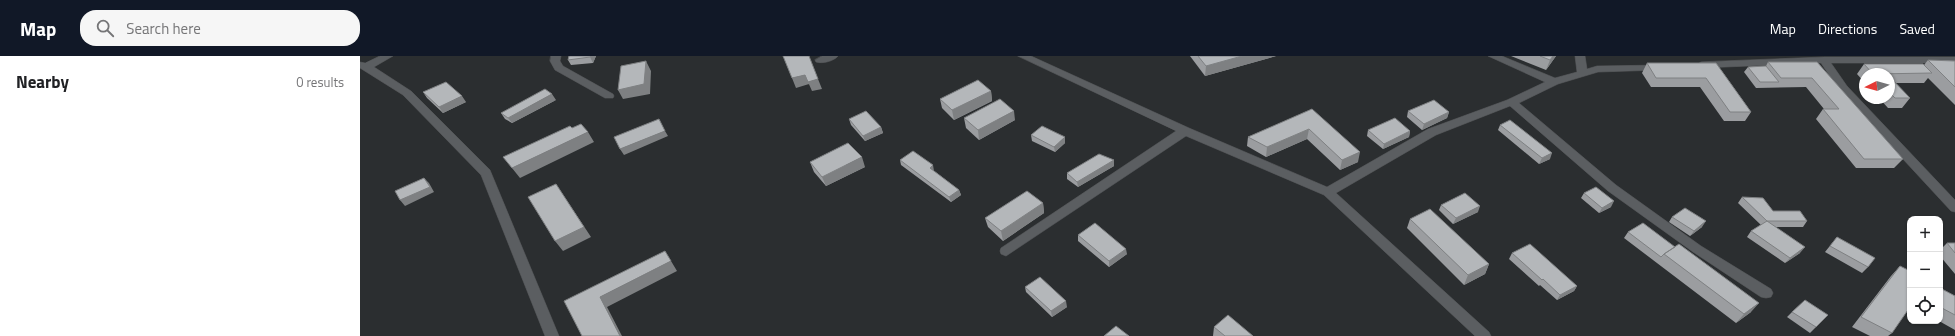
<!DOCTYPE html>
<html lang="en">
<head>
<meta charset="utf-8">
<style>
	:root { --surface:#fff; --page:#f6f6f6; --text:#202124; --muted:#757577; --line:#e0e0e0; --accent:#111827 }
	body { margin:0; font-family:"Titillium Web",sans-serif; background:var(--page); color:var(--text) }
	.controls { position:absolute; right:12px; bottom:12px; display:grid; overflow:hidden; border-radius:8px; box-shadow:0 1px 3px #0004 }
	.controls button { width:36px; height:36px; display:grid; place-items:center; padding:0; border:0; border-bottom:1px solid var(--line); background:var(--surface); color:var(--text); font:20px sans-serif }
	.compass { position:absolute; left:1499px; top:12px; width:36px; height:36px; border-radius:50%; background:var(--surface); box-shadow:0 1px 3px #0004; rotate:265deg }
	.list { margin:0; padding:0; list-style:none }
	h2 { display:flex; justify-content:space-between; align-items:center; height:52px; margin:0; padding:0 16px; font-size:17px }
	h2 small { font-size:13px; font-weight:400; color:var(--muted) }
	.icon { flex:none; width:22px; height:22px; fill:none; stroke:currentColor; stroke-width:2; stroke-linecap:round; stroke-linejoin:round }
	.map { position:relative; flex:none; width:1595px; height:280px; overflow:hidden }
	header { display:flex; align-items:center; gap:24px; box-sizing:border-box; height:56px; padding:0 20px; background:var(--accent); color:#fff }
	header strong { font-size:19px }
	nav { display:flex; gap:22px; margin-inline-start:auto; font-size:14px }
	.search { width:280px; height:36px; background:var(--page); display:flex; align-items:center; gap:10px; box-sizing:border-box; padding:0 14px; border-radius:16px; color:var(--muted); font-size:15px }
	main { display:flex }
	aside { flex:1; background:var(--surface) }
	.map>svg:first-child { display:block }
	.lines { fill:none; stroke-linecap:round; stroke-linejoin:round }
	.minor-casing { stroke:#4a4c4e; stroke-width:1 }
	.minor { fill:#5b5e61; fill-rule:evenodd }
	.wall { fill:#9b9da0 }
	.shaded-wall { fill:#7e8082 }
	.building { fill:#b4b7ba; stroke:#7e8082 }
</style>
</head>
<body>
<header>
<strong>Map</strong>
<div class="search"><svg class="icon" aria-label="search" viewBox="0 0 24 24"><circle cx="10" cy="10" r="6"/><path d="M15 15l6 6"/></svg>Search here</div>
<nav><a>Map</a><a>Directions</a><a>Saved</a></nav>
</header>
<main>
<aside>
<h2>Nearby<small>0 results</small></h2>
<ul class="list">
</ul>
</aside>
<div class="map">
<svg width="1595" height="280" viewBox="0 0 1595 280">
	<rect width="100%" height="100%" fill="#2b2e30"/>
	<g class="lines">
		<defs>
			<path id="minor" d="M20,0h13l-19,11 37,24 79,79 69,166h-14l-64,-161 -78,-80 -43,-27v-6l5,1z
				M191,0h10l-1,5 3,5 50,28 1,2 -1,2h-8l-50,-28 -5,-9z
				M462,0h16c-4,5 -15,8 -22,6l-1,-2z
				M658,0h13l158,72 138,59 101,-58 79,-29 38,-18 -57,-26h14l53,22 22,-6 -2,-16h10l2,13 10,-3 67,-1 1,2 -5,3 -62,2 -40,12 -39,19 97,82 85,61 70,43 2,4 -2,4 -5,1 -5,-1 -68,-45 -85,-61 -98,-85 -74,29 -100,58 153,139 2,4h-16l-151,-141 -138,-59 -180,120 -5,-2 -1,-3 1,-3 175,-117z
				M1464,1h131v6h-124l16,23 108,114v12l-4,-1 -112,-121 -18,-27 -120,5 -5,-3 5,-3z"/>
		</defs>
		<use href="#minor" class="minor-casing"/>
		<use href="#minor" class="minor"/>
	</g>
	<path class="wall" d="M209,0h27l-3,7 -22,2 -3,-5z
		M830,0h86l-71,20z
		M1151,0h45l-10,14z
		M1568,4l27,1v44l-27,-27 -4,5h-29l15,15 -8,10h-14l-9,-10h10v-24h-24v9l-8,-9 7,-10 60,1z
		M1408,6h49l86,97 -9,9h-38l-40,-49 7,-10h1l-18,-22 -50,1 -12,-16 4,-5 18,-1z
		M1287,7h69l35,49 -6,9h-21l-24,-34h-49l-9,-14z
		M631,35l1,10 -38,19 -12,-12 -2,-9z
		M63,36l43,10 -23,11 -16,-15z
		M196,44l-44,23 -7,-4 -4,-6z
		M952,53l46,53 -18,8 -33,-31 -41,18 -19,-11 1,-9z
		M1048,55l41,1 -2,6 -25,12 -15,-13z
		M604,62l51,2 -36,20 -13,-12z
		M489,63l32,8 2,6 -18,8 -14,-16z
		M1140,69l50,34 -11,5 -41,-34z
		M1008,74l42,1 -1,6 -26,12 -16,-13z
		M671,79l34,8 -10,9 -23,-11z
		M540,104l34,11 25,19 2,5 -10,7 -50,-37z
		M754,104v6l-36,21 -11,-8v-6z
		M450,106l55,5 -39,19 -12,-14z
		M1224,137l27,14 -12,6 -18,-15z
		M1382,141l31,14 34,10 -4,6h-28l25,26 -15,10 -38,-26 4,-6 10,-6 -23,-22z
		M683,147l1,10 -41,28 -15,-14 -3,-9z
		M1081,149l37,7 -25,12 -14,-14z
		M1312,161l30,10 -12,9 -21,-14z
		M1050,163l79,45 -4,10 -21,11 -57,-57z
		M1283,167l108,89 -15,11 -112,-85 4,-6z
		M718,179l49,19 -18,13 -31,-26z
		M1477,181l31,30 -6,6 -37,-21z
		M1587,187h8v31l-15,-18v-6z
		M1152,197l65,33 -3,5 -17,9 -17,-15 -1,1 -30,-27z
		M1540,210l-8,67 -4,3h-18l-18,-9 39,-51z
		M665,231l42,20 -15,10 -26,-25z
		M1580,232l15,8v34l-16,-9h1z
		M1432,256l36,3 -18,18 -23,-16z
		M854,271l39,9h-40z"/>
	<path class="shaded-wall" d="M231,0h5l-3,7 -3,-6z
		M882,0h34l-71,20 1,-10z
		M1193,0h3l-10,14 4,-10z
		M286,5l5,10 -1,23 -27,5 -5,-9z
		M445,19l4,9 -13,4 -4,-10z
		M458,23l4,10 -10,2 -4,-9z
		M631,35l1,10 -38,19 -2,-10z
		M192,38l4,6 -44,23 -4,-5z
		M102,40l4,6 -23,11 -4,-6z
		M654,55l1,9 -36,20 -1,-10z
		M1089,56l-2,6 -25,12 2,-6z
		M521,71l2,6 -18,8 -2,-5z
		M949,73l-2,10 -41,18 1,-10z
		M305,75l3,5 -44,19 -4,-6z
		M1050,75l-1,6 -26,12 1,-5z
		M228,76l6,10 -74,36 -8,-10z
		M705,81v6l-10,9 -1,-5z
		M1000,96l-2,10 -18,8 2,-10z
		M1192,97l-2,6 -11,5 3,-6z
		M502,101l3,10 -39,19 -4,-9z
		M754,104v6l-36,21 -1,-5z
		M573,109l1,6 -4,-3z
		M64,122l5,5 5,9 -29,14 -5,-6z
		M196,128l35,53 -28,14 -8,-10z
		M599,134l2,5 -10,7 -2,-5z
		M1254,145l-3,6 -12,6 3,-5z
		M683,147l1,10 -41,28 -2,-10z
		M1120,150l-2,6 -25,12 3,-6z
		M1346,165l-4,6 -12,9 4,-5z
		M1445,191l-5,6 -15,10 5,-5z
		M766,193l1,5 -18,13v-6z
		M311,205l6,10 -70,36 15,29h-2l-20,-39z
		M1129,208l-4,10 -21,11 4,-10z
		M1217,230l-3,5 -17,9 3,-5z
		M706,245l1,6 -15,10 -1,-6z
		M1399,247l-8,9 -15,11 8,-9z"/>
	<path class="building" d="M209,0h22l-1,1 -22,3z
		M423,0h26l9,23 -10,3 -3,-7 -13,3z
		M838,0h44l-36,10z
		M1180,0h13l-3,4z
		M1568,4l27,1v26z
		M286,5l-2,23 -26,6 3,-24z
		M1408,6h49l86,97h-39l-41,-50h16l-27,-31h-31z
		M1287,7h69l35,49h-21l-24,-34h-50z
		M1504,8h59l9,9 -59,1z
		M1406,10l13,16h-19l-12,-15z
		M1529,20l21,22h-15l-6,-6z
		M618,24l13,11 -39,19 -12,-11z
		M86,26l16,14 -23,11 -16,-15z
		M185,33l7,5 -44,24 -7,-5z
		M640,43l14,12 -36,19 -14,-12z
		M1074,44l15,12 -25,12 -16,-13z
		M952,53l48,43 -18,8 -33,-31 -42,18 -19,-10z
		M506,55l15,16 -18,9 -14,-17z
		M1035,62l15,13 -26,13 -16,-14z
		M299,63l6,12 -45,18 -6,-12z
		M1150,64l42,33 -10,5 -42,-33z
		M221,68l7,8 -76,36 -9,-11 67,-31 2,2z
		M682,70l23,11 -11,10 -23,-12z
		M488,87l14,14 -40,20 -12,-15z
		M553,95l20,14 -3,3 29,22 -10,7 -49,-37z
		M739,98l15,6 -37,22 -10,-9z
		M64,122l6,9 -30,13 -5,-9z
		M196,128l28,43 -29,14 -27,-44z
		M1236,131l18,14 -12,7 -18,-15z
		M667,135l16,12 -42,28 -16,-13z
		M1105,137l15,13 -24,12 -15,-13z
		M1382,141l21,1 10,13h27l7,10h-40z
		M1325,152l21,13 -12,10 -22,-14z
		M1070,153l59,55 -21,11 -58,-56z
		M1407,165l38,26 -15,11 -39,-27z
		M735,167l31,26 -17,12 -31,-26z
		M1283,167l32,24 -11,7 -3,3 -33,-25z
		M1477,181l38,21 -7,9 -38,-21z
		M1587,187h8v10z
		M1170,188l47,42 -17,9 -17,-16 -1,1 -30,-27z
		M1319,188l80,59 -15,11 -80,-60z
		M305,195l6,10 -71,36 20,39h-38l-18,-35z
		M1540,210l10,5v36l-18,26 -31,-16z
		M680,221l26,24 -15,10 -26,-24z
		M1580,232l15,8v19l-15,-8z
		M1445,244l23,15 -12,12 -24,-15z
		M868,259l25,21h-28l-11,-9z
		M756,270l13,10h-25z"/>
</svg>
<div class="controls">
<button>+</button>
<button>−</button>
<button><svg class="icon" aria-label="locate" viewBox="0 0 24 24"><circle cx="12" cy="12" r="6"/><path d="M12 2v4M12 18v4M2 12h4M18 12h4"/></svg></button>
</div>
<svg class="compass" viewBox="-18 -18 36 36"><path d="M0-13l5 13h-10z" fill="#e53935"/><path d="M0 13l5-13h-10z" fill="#757577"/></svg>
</div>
</main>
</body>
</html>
